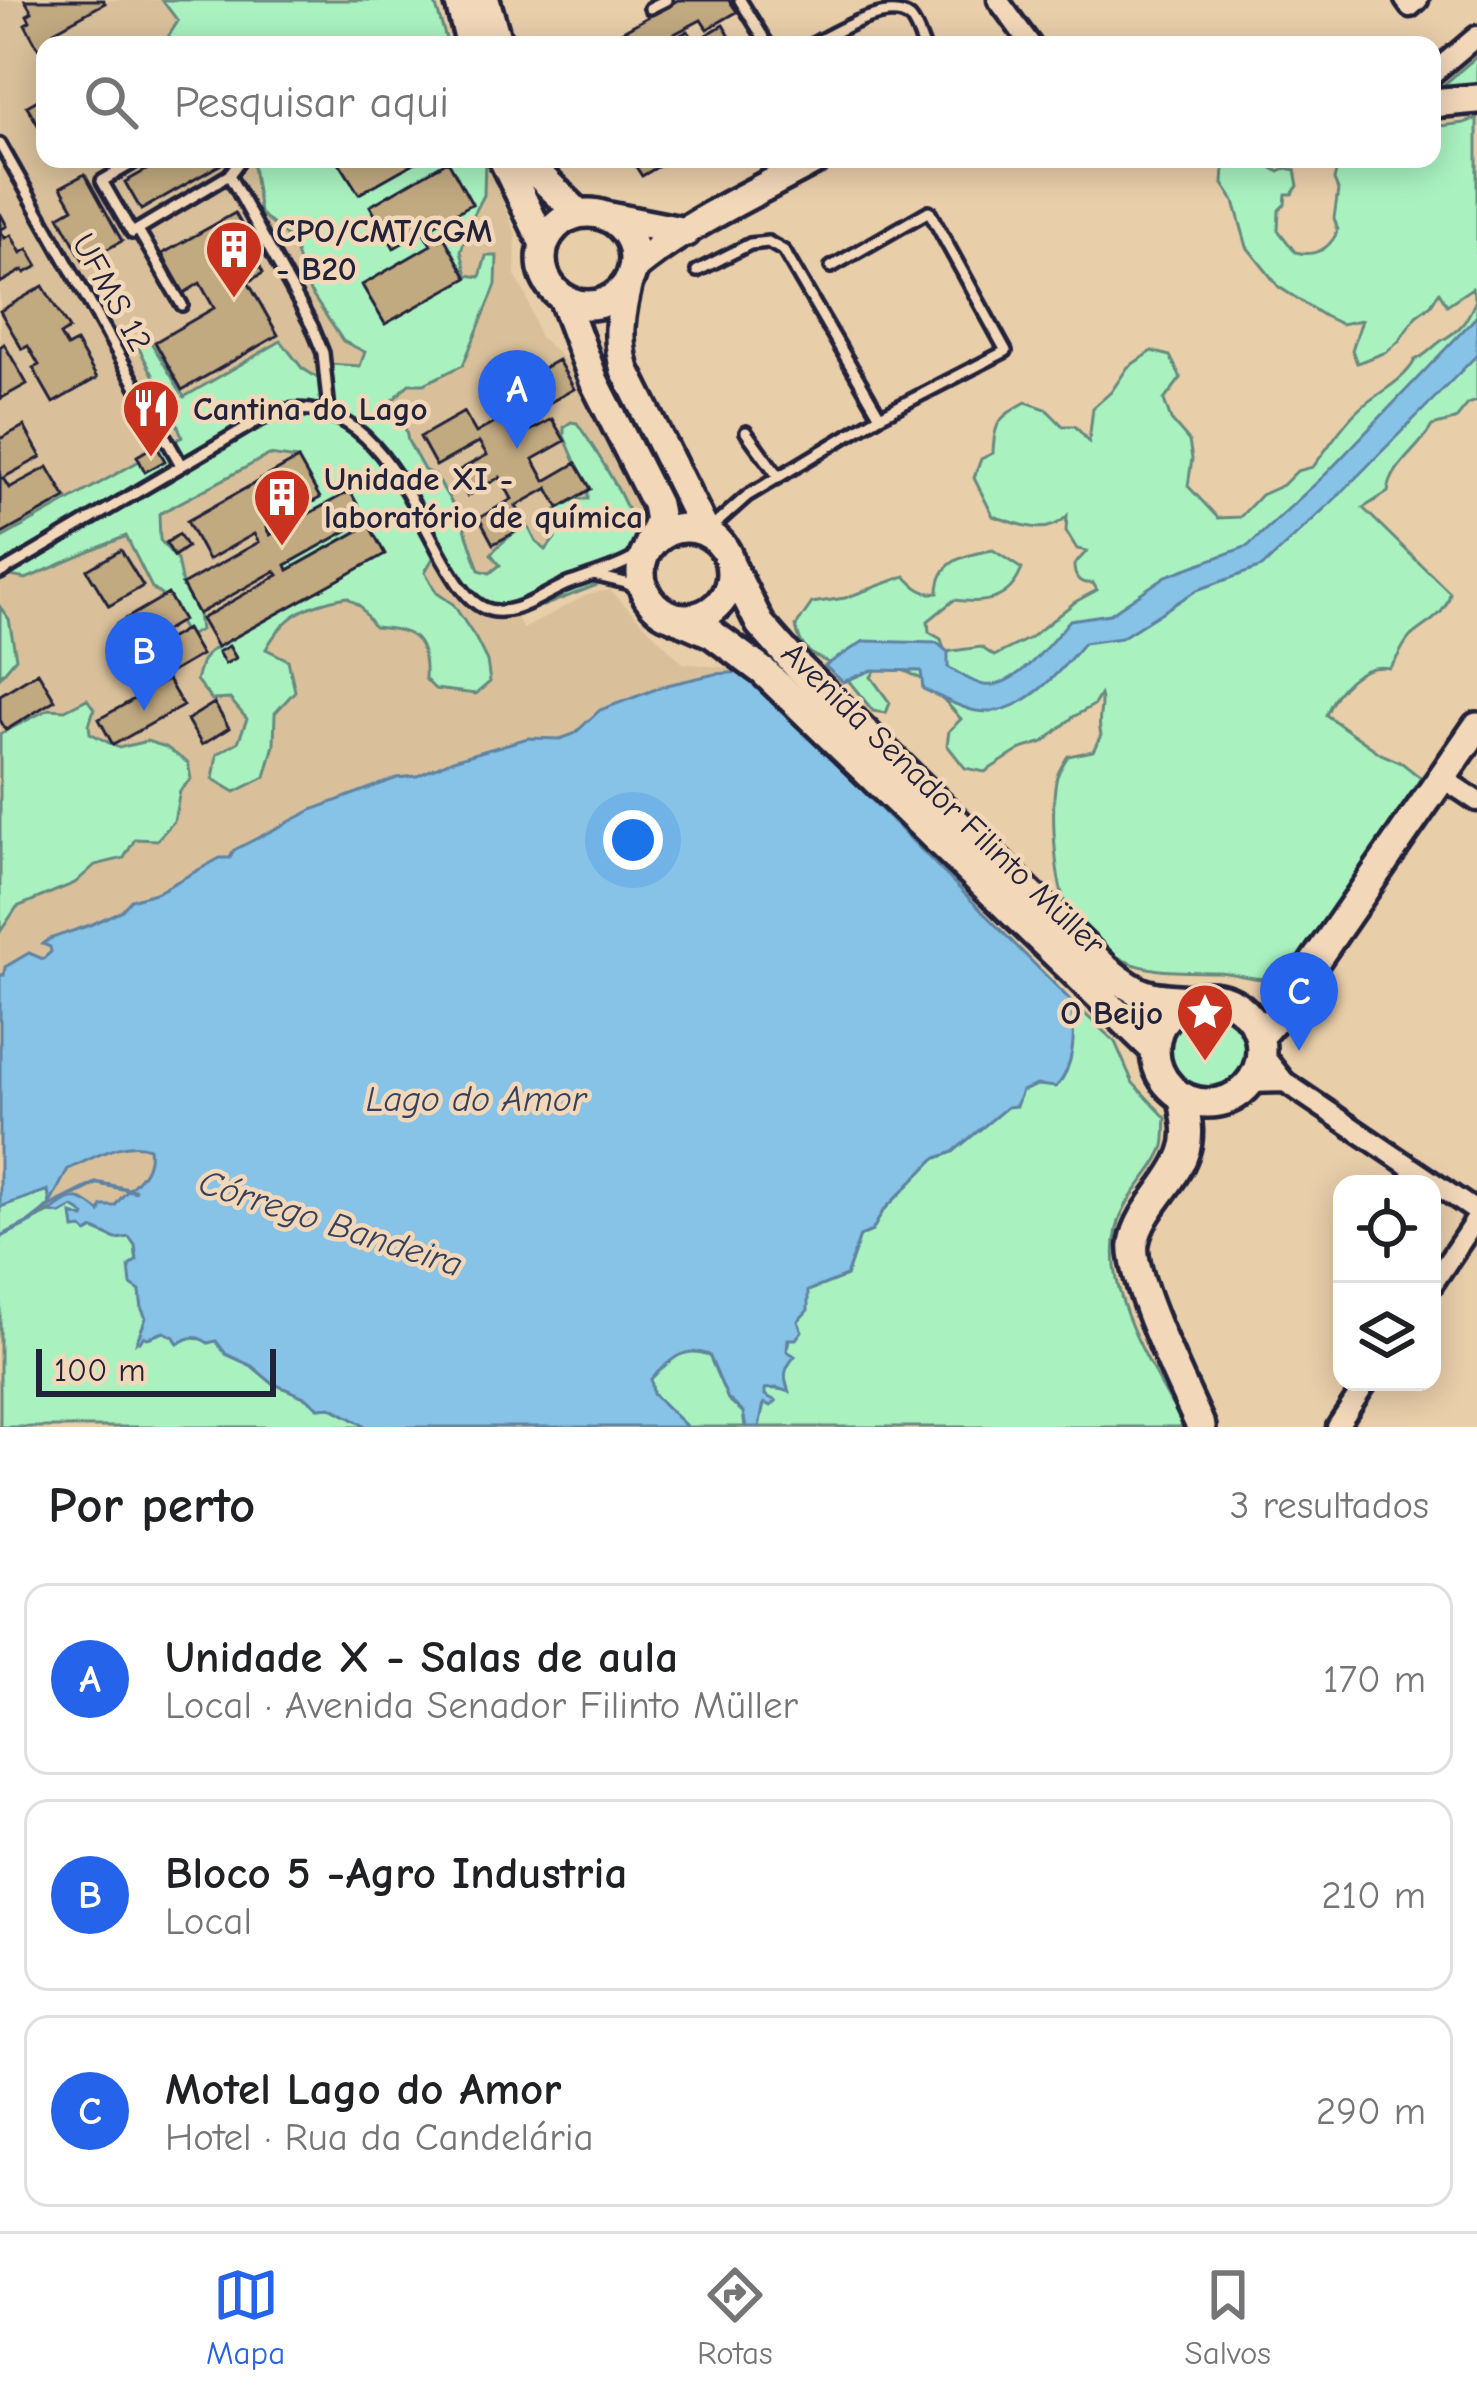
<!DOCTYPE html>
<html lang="pt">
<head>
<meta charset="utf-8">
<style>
	:root { --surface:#fff; --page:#f2f2f2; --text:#202124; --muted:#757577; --line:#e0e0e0; --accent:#2563eb }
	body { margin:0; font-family:"Comic Neue",sans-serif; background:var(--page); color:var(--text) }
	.controls { position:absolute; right:36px; bottom:36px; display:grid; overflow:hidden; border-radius:24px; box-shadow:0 6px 30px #0003 }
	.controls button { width:108px; height:108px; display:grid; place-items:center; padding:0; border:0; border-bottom:3px solid var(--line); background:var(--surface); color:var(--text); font:60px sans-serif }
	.scale { position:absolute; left:36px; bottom:30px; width:240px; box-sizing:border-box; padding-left:12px; border:6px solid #22223b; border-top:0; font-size:33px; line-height:42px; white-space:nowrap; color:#22223b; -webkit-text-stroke:9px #f2d7b9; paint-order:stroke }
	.you { position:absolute; left:633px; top:840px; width:42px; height:42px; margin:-30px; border:9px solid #fff; border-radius:50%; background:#1a73e8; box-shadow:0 0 0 18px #1a73e833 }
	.badge { display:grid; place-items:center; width:78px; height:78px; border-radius:50%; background:var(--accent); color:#fff; font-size:39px; font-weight:700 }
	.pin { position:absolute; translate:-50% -99px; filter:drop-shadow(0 3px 6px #0008) }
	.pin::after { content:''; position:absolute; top:63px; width:42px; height:36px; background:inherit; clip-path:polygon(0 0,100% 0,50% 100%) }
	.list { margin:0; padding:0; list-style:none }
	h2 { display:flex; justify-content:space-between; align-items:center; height:156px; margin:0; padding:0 48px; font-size:51px }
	h2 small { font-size:39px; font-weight:400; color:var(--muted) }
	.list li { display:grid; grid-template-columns:78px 1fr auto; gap:36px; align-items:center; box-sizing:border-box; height:192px; margin:0 24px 24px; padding:0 24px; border:3px solid var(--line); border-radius:24px }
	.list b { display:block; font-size:45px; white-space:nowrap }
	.list p { margin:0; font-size:39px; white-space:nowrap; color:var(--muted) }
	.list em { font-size:39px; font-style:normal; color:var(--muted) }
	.icon { flex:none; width:66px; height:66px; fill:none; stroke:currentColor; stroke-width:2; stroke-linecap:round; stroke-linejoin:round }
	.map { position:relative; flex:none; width:1477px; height:1427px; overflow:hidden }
	.search { position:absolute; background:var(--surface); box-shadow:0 6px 30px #0003; left:36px; right:36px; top:36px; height:132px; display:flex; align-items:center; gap:30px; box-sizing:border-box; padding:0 42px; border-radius:24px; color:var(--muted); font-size:45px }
	.sheet { height:804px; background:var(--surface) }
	nav { display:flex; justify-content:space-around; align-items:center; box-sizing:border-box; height:168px; border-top:3px solid var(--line); background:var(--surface); font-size:33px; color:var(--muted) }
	nav a { display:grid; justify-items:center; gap:6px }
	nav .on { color:var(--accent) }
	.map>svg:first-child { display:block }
	.built { fill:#d9c09b }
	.green { fill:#a9f2c0; stroke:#668a7e; stroke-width:3 }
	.water { fill:#87c3e6; stroke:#5f83a2; stroke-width:3 }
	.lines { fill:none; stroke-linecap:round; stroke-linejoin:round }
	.stream { stroke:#5f83a2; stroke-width:4.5 }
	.building { fill:#c1a980; stroke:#22223b; stroke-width:3 }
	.service-casing { stroke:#22223b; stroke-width:18 }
	.minor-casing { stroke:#22223b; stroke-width:27 }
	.secondary-casing { stroke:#22223b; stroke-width:36 }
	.service { stroke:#f2d7b9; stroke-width:9 }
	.minor { stroke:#f2d7b9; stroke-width:18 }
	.secondary { stroke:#f2d7b9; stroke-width:27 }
	.labels { text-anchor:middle; stroke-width:9; stroke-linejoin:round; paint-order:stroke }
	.poi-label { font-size:33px; font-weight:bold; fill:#22223b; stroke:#f2d7b9; text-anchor:start }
	.street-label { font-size:33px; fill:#22223b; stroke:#f2d7b9 }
	.water-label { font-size:36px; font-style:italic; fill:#36425d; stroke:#f2d7b9 }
</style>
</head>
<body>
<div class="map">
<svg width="1477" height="1427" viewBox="0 0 1477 1427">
	<rect width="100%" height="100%" fill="#e9ceaa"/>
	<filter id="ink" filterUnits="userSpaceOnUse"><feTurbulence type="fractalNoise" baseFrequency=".00833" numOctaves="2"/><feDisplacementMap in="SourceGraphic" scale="24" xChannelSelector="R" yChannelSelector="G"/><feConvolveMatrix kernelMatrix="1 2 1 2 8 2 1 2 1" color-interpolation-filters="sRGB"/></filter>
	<g filter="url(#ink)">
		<path class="built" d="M0,0h434l14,45h-403v114h440l31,75 -1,41 11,20 13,41 28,26 19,31 56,109 1,10 -139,80 19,37 65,-35 22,-4 73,73 56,6 50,46 284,288 42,39 18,41 33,35 -1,25 -41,66 -11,32 4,39 9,35 58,112h-1184z"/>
		<path class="green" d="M162,0h272l14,45h-285l15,-24z
			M1477,56v36l-43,1z
			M1477,118v283l-9,3 -13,16 -23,6c-13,24 -41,39 -44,66l-25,16 87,85c-4,23 -23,29 -39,43 -10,10 -12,23 -22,32 -29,-6 -53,22 -63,47l55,39 21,9 19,15 -126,186c-28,27 -47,9 -79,8 -32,-1 -71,2 -100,-16 -12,-7 -39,-35 -47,-46 -15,-22 -18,-102 -13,-129 1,-9 7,-17 12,-25l25,-5 8,-16c-5,-17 3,-28 -1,-40l-6,10 -21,12 -29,25 -23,7 -36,23 -20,-4 -18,-23 2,-14 12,-12 -33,-37 -38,-18 -14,5 -5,8 19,26 -4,10 -13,-2 -25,-31 -2,-10c-26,-12 -45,-14 -50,-44l16,-23 33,-5 60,-22c9,10 18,19 33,17 0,-33 27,-38 55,-43l29,19c-13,33 -38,35 -68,31l-26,21 1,11 12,7 4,13 36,-5 13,9 36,-18 45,-36 22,-12 -4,-7c-14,2 -19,-6 -19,-18l13,-14 -10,-2 -11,-18 1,-15c-20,22 -48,8 -74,0l-19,-38 7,-19 12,-6c1,-31 6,-36 33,-51l20,7 17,17h12l14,16 4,-34 18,-16 17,-25 24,-16 18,5 11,22 -17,22 7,20 18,21 3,18 -4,27 30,32 22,-1 21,-22 22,-10 14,-14 16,-4c14,-18 27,-39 43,-55 18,-18 48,-30 59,-52 12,-5 16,-12 26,-19 21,-12 25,-19 35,-41l-4,-12 -25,17 -8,-13 -8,13 -15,11 -17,25 -12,11 -30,11 -5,-13 10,-30 -21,4 -17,-8 -45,-29 -32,-40 -13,-46 -11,-17 1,-17c18,-15 38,-7 55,5l8,-4 8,2 3,16 -6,8h-6l-1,10 -6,6 -1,20 17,22c21,5 35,-3 43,-22l-4,-12 4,-28 -4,-10 5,-21h93v-32l32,-4z
			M252,159h233l-1,36 -14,27 -9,29 6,24 13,2 6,-21h11l-1,29 -33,80 -39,19h-15l-16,16 9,11 6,30 16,29 11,5 27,45 17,50 11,3 10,-8 -9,-11c9,-12 21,-18 32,-28l6,2 7,14 10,8 9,-12 -11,-10 3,-13 29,-16h12v-8l-24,-55v-9l7,-5 6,1c19,27 58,88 61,121 1,9 -5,19 -7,28l-88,34h-58l-23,-10 -29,-38 -8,14 12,21 16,11 23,35 11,22 3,21 -14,12 -41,-5 -10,-10c2,-43 -13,-49 -51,-52l-14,-21 -13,-9c-39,7 -62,17 -81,52l22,11 7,31 -20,22 -1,32 -9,32 -30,15 -22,-13 4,-25 21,-12 9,-23 -17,-20 -18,1 -16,-20 6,-19 7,-9 175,-98 -16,-29 -80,45 -2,-5 79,-45 -15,-28 -80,43 -4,-7 32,-69 -29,-4 -110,59 1,26 17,20 5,25 16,29 2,16 -13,7 -21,-38 -14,-11 -26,-52 -100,43 -26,-5v-35l182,-102 -8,-23 -39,-73 14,-2 35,58 97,-56 21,27 19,12 8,-16 31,2 5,-14 -22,-11 -38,-57 -12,-42 -33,-29z
			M0,607l9,12 7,39 -16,19z
			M87,699l7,10 -5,16 1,8 29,15 28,-7 19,6 22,16 3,16 -11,12 -6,30 -17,19 -22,-1 -11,19 -29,7 -20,18 -58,24 -17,25v-198l49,-25 16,1z
			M1073,1003l42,39 18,41 33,35c-1,9 0,19 -2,28 -8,23 -29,41 -40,63 -34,69 29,158 60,218h-425l6,-39 23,2 -4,-13 5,-39h7l2,-17 9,-30 39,-15 14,-40 12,-5 11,-20 51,-52 19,-7 69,-61 15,-6 37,-59z
			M1165 1048a41 41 0 1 1 82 0a41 41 0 1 1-82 0Z
			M48,1190l2,14 -15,15 15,-7 11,2 12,-7 12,7 -3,14 11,1 23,10 14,-2 5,8 7,64 4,9 -9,23 7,-5 3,2 17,-6c15,8 35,5 52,9l10,13 26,12 20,17 35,15 11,10 12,-1 37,20h-367v-220z
			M695,1350l14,5 19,44 15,13 2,15h-58l-34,-33 -2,-16 23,-23z"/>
		<path class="water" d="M1477,316v39l-139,141 -76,71 -65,23 -76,48 -37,5c-26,31 -63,75 -108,68 -17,-3 -37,-15 -53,-22l-2,-18 -49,-1 -29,12 -18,-16 39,-25 73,2 11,9v15c11,6 24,16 36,18 31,5 68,-44 86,-65l40,-6 56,-38 82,-30 77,-71z
			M745,672l328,331c1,29 3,63 -17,84l-19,-2 -15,6 -6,15 -9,1 -54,45 -19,7 -51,52 -11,20 -12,5 -14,40 -38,15v19l-10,11 4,10 -6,8h-8l-1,12 8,5c-11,13 -12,20 -6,36l-12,-4 -12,1v6l11,6 -5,5 -7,-3 -5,24h-13l-3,-15 -15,-13 -19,-44c-26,-10 -40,6 -58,24l2,15 34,33h-320l-36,-20 -12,1 -12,-10 -35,-15 -20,-17 -26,-12 -10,-13 -8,2c-11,-8 -19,-7 -30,1l-4,-7 -10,-5 -17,6 -3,-2 -4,6 -3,-1 9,-23 -4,-9 -2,-18 -9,-6 -2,-19 8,-6 -2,-15 -6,-8 -13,2 -22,-10 -7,4 -5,-5 -8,1 -2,-15 12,4 1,-3 -12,-8 -13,7 -10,-2c22,-17 29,-18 50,0l2,-6h13c13,-21 38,-29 34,-58 -25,-10 -57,11 -81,21l-18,35 -2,-14 -48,17v-232h4l1,-8 24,-14 14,6 8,-7 -1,-5 -7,-3 6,-5 41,-14 32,-15 9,-10 27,-8 62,-34h10l4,-8 80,-41 83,-31 20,-2 36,-16 75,-22 32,1 14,-5 26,-24 67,-25 48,-11z"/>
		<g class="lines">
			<path class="stream" d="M0,1237l30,-15 21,-16 46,-23 38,8"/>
		</g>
		<path class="building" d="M25,0h78l2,3 -51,28 3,6 -19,11 -13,-24 5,-3 -3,-6 5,-3z
			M678,0h51l8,12 -30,17 -6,-9 -48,25h-55z
			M723,25l12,20h-46z
			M688,31l4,6 -15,8h-14z
			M579,33l7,12h-27z
			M45,96v41l-18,-31z
			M166,159h64l-89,51 -16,-28z
			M337,159h84l-62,35z
			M631,159h40l-29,17z
			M448,161l24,43 -40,22 8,14 4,-3 23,41 -82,46 -23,-39 69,-40 -8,-14 -29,17 -24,-42z
			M85,174l37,67 -38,21 -25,-46 14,-8 -12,-21z
			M0,213l7,13 -7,4 5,8 6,-3 10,18 7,-4 10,17 -13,7 -2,-3 -23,13z
			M235,213l24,43 -3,2 7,15 -15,9 30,53 -96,55 -27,-48 59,-34 -14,-25 -16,10 -22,-39z
			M43,286l26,43 -9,6 7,12 9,-5 21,36 -44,25 -20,-35 6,-3 -11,-19 -6,3 -22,-38z
			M4,344l23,40 -27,15v-52z
			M558,360l16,29 -59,33 7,13 30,-16 13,22 -32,18 12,22 31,-18 15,26 -32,19 -11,-20 -32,18 11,20 -34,18 -14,-26 33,-19 -12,-22 -33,19 -13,-23 33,-18 -8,-13 -43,24 -16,-29 44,-25 12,21 32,-18 -12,-20z
			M24,426l17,31 -38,21 6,10 39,-21 18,31 -66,37v-96z
			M156,445l9,16 -20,11 -8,-16z
			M298,459l22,39 -54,30 4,7 80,-44 16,29 -80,45 2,5 81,-45 16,29 -168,93 -16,-28 77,-44 -3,-4 -77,43 -16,-29 77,-43 -5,-8 -46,26 -21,-39z
			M179,534l8,13 -13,9 -8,-13z
			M121,550l22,36 -34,20 -22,-36z
			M168,594l15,26 -51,30 -15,-26z
			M186,629l15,26 -50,29 -15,-26z
			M229,646l7,12 -11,6 -7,-12z
			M38,672l17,28 -49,30 -6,-10v-25z
			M168,680l15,26 -70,39 -14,-26z
			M214,703l15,25 -27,17 -15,-25z"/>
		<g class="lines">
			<defs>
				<path id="service" d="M740,0l28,45
					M650,8l16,-8
					M811,45c23,-12 76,-45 99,-27 6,6 10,19 13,27
					M0,144l181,321
					M140,159l-38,22 30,52 97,-58 12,-16
					M229,175l83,151 11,27 6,58
					M138,230l44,75
					M831,267l98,-56 77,140 -126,65
					M697,271l53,-27 18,-2 16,9 96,165 -133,80 -37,33
					M746,432l32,44
					M0,573l254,-150c10,-5 23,-12 34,-13 84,-10 121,89 155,149 10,17 22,40 41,49 28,13 61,-16 86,-25 26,-9 52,-16 76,-32
					M597,576l29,7 19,10"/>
				<path id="minor" d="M998,0l33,45
					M1405,0l5,7 8,-7
					M1432,74l45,-38
					M1441,777l36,24
					M1261,1052l24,30 192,130
					M1249,1083l36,-1
					M1432,1285l45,-67
					M1337,1427l30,-45"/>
				<path id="secondary" d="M459,0l12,45
					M485,0l13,45
					M1432,103l45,-4
					M503,159l41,85
					M531,159l7,15 40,39
					M542 259a46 46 0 1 1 92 0a46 46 0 1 1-92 0Z
					M609,217l77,15
					M633,268c54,-45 122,-75 184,-109
					M628,282c-8,32 -12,56 -3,88l80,161
					M563,298l31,83 62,123 3,17 -11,26
					M641 573a45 45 0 1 1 90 0a45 45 0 1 1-90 0Z
					M731,566l29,58 38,43 308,302c35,28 39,28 84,31
					M672,616l39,17 53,39 391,378
					M1155 1050a53 53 0 1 1 106 0a53 53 0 1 1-106 0Z
					M1259,1036l18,-20 200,-289
					M1183,1098c3,18 8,37 1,55 -11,32 -44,56 -50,90 -5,34 51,148 67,184"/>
			</defs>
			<use href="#service" class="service-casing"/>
			<use href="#minor" class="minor-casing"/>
			<use href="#secondary" class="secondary-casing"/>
			<use href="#service" class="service"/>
			<use href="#minor" class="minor"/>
			<use href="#secondary" class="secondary"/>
		</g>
	</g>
	<defs>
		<symbol id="building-pin" viewBox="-11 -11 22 30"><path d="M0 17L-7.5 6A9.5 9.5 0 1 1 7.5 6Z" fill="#c8321e" stroke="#f2d7b9"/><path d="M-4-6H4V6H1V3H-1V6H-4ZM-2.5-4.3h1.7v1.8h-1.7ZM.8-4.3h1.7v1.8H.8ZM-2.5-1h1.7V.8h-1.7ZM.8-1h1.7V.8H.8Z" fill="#fff"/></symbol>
		<symbol id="restaurant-pin" viewBox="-11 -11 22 30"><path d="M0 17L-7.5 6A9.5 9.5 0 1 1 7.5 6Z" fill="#c8321e" stroke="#f2d7b9"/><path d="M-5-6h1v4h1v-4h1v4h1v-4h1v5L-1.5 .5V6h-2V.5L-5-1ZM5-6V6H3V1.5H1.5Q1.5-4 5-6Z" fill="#fff"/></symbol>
		<symbol id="sight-pin" viewBox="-11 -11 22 30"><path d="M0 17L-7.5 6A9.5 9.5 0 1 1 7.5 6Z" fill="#c8321e" stroke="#f2d7b9"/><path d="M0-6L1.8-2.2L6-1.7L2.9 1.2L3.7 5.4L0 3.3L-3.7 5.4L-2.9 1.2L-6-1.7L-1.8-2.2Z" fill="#fff"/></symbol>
	</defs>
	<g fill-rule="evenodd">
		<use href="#building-pin" x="201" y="216" width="66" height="90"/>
		<use href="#restaurant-pin" x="118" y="375" width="66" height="90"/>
		<use href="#building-pin" x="249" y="464" width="66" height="90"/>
		<use href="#sight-pin" x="1172" y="979" width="66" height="90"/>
	</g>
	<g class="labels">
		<g class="poi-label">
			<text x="276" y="242">CPO/CMT/CGM<tspan x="276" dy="38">- B20</tspan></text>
			<text x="193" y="420">Cantina do Lago</text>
			<text x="324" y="490">Unidade XI -<tspan x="324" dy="38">laboratório de química</tspan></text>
			<text x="1163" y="1024" text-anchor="end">O Beijo</text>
		</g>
		<g class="street-label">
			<text transform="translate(113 292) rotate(61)" y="12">UFMS 12</text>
			<text transform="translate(944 798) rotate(44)" y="12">Avenida Senador Filinto Müller</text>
		</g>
		<g class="water-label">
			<text x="476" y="1111">Lago do Amor</text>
			<text transform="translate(331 1222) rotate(18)" y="13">Córrego Bandeira</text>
		</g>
	</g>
</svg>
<div class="controls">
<button><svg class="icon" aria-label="locate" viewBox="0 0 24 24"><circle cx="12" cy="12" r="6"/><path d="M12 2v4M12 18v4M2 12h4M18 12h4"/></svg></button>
<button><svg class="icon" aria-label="layers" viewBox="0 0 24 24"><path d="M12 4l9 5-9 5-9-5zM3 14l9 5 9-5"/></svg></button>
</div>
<div class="scale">100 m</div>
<div class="you"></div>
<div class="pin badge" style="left:517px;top:449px">A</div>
<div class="pin badge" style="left:144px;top:711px">B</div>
<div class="pin badge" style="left:1299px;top:1051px">C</div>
<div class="search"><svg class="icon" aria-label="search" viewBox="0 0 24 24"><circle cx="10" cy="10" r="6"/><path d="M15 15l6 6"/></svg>Pesquisar aqui</div>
</div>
<section class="sheet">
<h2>Por perto<small>3 resultados</small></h2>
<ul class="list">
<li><span class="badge">A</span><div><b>Unidade X - Salas de aula</b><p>Local · Avenida Senador Filinto Müller</p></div><em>170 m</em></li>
<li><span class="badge">B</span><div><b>Bloco 5 -Agro Industria</b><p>Local</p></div><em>210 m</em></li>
<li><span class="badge">C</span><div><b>Motel Lago do Amor</b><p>Hotel · Rua da Candelária</p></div><em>290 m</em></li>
</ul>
</section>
<nav>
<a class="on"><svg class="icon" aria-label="map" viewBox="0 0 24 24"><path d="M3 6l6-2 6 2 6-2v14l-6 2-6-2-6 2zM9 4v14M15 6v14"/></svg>Mapa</a>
<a><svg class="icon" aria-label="directions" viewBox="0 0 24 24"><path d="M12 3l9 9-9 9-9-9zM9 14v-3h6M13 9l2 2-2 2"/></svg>Rotas</a>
<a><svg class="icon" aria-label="saved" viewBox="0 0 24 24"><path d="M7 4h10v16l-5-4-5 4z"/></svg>Salvos</a>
</nav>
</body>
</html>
